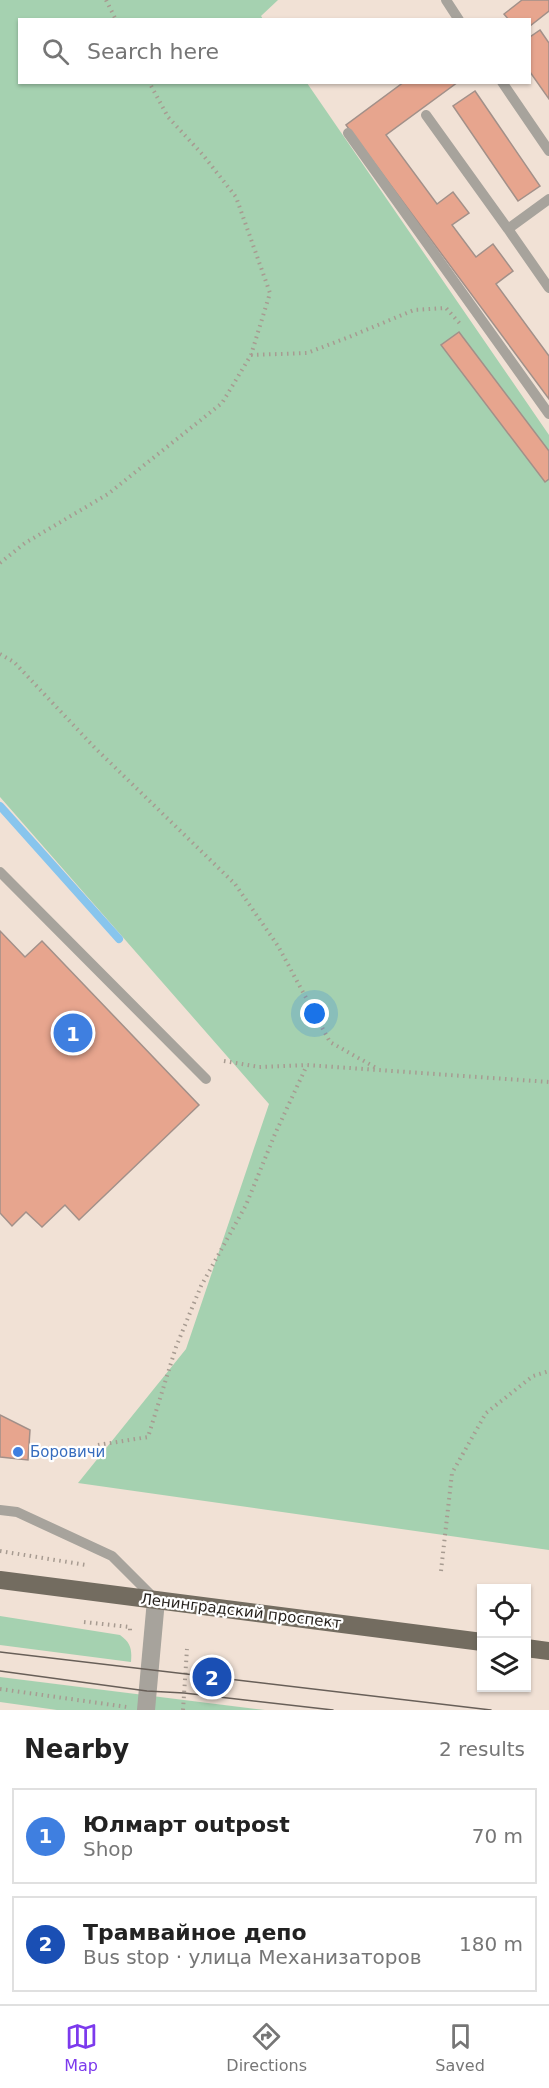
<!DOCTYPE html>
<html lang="en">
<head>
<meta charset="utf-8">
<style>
	:root { --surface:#fff; --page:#f6f6f6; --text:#222; --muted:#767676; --line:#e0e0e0; --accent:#7c3aed }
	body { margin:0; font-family:"DejaVu Sans",sans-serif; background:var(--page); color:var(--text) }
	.controls { position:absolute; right:18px; bottom:18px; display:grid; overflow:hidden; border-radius:0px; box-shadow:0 2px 4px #0004 }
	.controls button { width:54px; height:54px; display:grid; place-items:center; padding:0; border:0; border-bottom:2px solid var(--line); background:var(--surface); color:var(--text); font:30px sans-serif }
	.you { position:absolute; left:315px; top:1014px; width:21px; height:21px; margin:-15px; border:4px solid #fff; border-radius:50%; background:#1a73e8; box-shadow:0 0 0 9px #1a73e833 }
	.badge { display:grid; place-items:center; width:39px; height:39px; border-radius:50%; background:var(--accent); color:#fff; font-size:20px; font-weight:700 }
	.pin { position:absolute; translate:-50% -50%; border:3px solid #fff; box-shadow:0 2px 6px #0006 }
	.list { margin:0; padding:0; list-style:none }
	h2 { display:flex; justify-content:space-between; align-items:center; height:78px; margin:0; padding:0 24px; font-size:26px }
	h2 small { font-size:20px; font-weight:400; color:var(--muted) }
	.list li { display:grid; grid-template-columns:39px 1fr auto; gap:18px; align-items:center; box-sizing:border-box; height:96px; margin:0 12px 12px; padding:0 12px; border:2px solid var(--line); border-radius:0px }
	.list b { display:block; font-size:22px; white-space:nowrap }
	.list p { margin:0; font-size:20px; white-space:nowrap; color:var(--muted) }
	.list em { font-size:20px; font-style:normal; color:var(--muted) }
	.icon { flex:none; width:33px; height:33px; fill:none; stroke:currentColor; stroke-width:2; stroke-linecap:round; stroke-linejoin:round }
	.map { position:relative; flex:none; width:549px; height:1710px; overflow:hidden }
	.search { position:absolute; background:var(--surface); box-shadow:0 2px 4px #0004; left:18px; right:18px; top:18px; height:66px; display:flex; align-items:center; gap:15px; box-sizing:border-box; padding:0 21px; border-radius:0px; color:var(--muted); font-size:22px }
	.sheet { height:294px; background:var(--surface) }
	nav { display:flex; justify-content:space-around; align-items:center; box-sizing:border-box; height:84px; border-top:2px solid var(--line); background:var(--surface); font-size:16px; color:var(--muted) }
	nav a { display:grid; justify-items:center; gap:3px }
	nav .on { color:var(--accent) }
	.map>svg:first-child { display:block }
	.green { fill:#a5d1b0 }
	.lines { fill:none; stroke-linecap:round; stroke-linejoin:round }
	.stream { stroke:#88c5ed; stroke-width:8 }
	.building { fill:#e7a58e; stroke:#a29089; stroke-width:1.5 }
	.path { stroke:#a79b91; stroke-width:4; stroke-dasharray:1.5 4.5; stroke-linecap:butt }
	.lane { stroke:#a7a39c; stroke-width:10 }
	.street { stroke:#a7a39c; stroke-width:18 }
	.primary { stroke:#736c60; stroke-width:18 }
	.tram { stroke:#685f58; stroke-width:1.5 }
	.shop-dot { fill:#3f7fe0; stroke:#fff; stroke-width:2 }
	.labels { text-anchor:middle; stroke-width:4.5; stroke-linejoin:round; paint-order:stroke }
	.shop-label { font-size:15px; fill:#366cbe; stroke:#fff; text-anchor:start }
	.street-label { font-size:15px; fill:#241f1a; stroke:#fff }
</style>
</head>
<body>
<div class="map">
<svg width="549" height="1710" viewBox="0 0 549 1710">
	<rect width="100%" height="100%" fill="#f1e1d5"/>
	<path class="green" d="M0,0h278l-17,16 2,3 -243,1v62l287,1 242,352v1115l-471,-67 108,-134 83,-245 -269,-307z
		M0,1616l120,19c11,8 12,14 11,27l-131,-17z
		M0,1677l265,33h-208l-57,-8z"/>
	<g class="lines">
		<path class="stream" d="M0,806l119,133"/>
	</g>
	<path class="building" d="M522,0h27v11l-19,15v-6h-21l-5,-6z
		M540,30l9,13v56l-19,-27v-35z
		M404,82h54l-72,53 51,69 16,-12 16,21 -17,12 24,32 17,-13 20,27 -17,13 53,72v43l-203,-274z
		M475,91l65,95 -22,15 -65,-95z
		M459,332l90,119v28l-4,3 -104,-137z
		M0,931l25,26 17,-16 157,164 -120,115 -14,-15 -23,22 -16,-15 -14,14 -12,-13z
		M0,1415l30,15 -2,30 -28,-3z"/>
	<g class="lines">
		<path class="path" d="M106,0l10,20
			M251,355l56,-2 42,-16 65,-27 32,-2 16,18
			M0,563l25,-20 83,-49 114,-91 29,-48 19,-62 -34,-96 -33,-42 -35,-38 -19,-35
			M0,654l14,8 81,86 140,136 43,62 52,96 48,27
			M224,1061l35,6 48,-2 242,17
			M98,1445l50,-8 28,-90 25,-61 45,-81 29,-71 32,-69
			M0,1551l86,14
			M441,1571l11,-98 34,-60 47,-37 16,-5
			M84,1622l46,5v5
			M0,1689l127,18
			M183,1710l4,-61"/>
		<path class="lane" d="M446,0l13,20
			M502,82l47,69
			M426,115l82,114 41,-30
			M348,133l201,281
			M508,229l41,59
			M0,872l206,207
			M0,1510l17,2 95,44 44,44"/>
		<path class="street" d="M146,1710l10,-110"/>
		<path class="primary" d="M0,1580l482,62
			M526,1648l23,3"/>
		<path class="tram" d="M0,1652l491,58
			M0,1671l147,20 37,2 149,17"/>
	</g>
	<circle class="shop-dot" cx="18" cy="1452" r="6"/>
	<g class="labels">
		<g class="shop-label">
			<text x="30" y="1457">Боровичи</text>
		</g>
		<g class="street-label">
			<text transform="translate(241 1611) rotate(7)" y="5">Ленинградский проспект</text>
		</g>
	</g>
</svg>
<div class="controls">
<button><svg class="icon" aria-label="locate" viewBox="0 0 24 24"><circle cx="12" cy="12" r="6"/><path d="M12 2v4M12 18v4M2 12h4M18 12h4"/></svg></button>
<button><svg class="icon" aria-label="layers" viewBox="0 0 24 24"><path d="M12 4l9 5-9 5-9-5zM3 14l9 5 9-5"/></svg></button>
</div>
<div class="you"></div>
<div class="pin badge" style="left:73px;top:1033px;background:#3f7fe0">1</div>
<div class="pin badge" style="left:212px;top:1677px;background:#1a4fb4">2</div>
<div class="search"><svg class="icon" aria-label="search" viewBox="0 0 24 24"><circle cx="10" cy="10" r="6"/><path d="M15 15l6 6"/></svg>Search here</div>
</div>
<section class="sheet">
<h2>Nearby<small>2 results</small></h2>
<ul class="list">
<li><span class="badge" style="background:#3f7fe0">1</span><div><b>Юлмарт outpost</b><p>Shop</p></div><em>70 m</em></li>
<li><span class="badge" style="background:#1a4fb4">2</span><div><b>Трамвайное депо</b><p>Bus stop · улица Механизаторов</p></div><em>180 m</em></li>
</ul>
</section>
<nav>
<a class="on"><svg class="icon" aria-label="map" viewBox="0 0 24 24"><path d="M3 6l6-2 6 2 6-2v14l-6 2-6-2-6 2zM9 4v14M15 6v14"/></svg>Map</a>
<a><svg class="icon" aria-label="directions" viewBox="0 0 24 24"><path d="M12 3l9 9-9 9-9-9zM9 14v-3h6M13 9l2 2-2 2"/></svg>Directions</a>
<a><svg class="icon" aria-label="saved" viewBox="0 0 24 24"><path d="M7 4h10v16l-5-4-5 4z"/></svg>Saved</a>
</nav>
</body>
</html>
